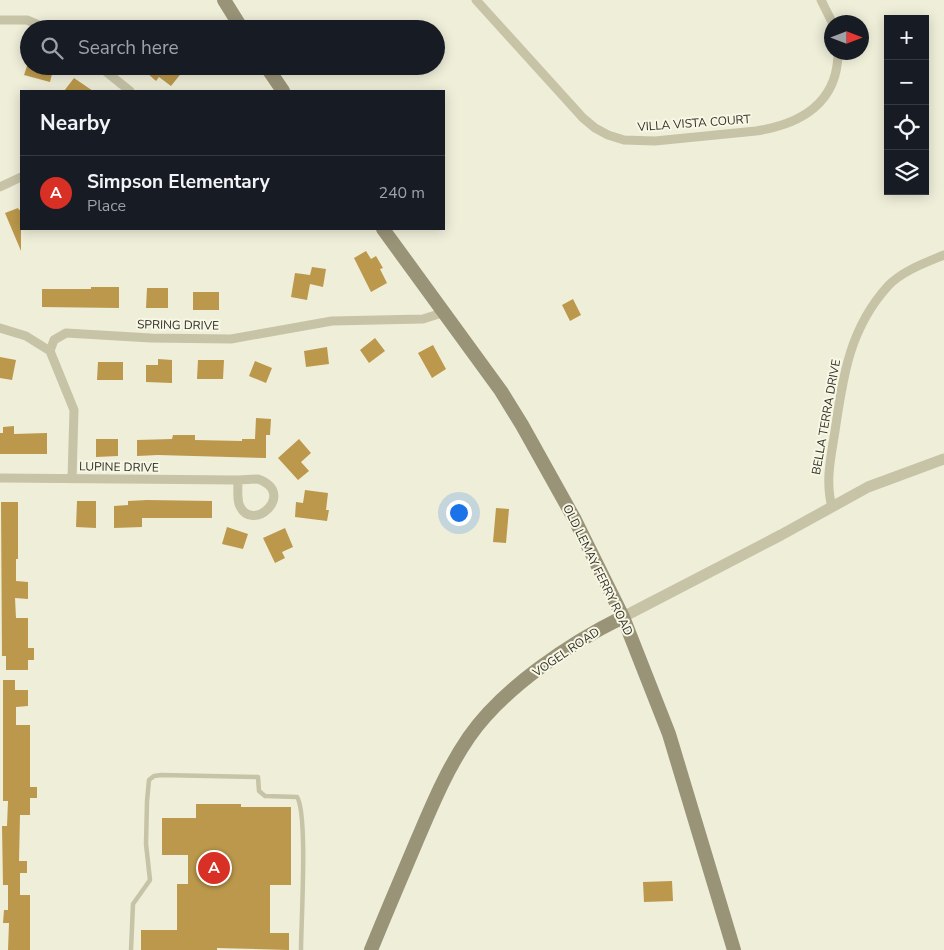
<!DOCTYPE html>
<html lang="en">
<head>
<meta charset="utf-8">
<style>
	:root { --surface:#171b24; --page:#20242c; --text:#f1f3f6; --muted:#9ea1a6; --line:#363941; --accent:#d93025 }
	body { margin:0; font-family:"Nunito Sans",sans-serif; background:var(--page); color:var(--text) }
	.controls { position:absolute; right:15px; top:15px; display:grid; overflow:hidden; border-radius:0px; box-shadow:0 2px 12px #0003 }
	.controls button { width:45px; height:45px; display:grid; place-items:center; padding:0; border:0; border-bottom:1px solid var(--line); background:var(--surface); color:var(--text); font:25px sans-serif }
	.compass { position:absolute; left:824px; top:15px; width:45px; height:45px; border-radius:50%; background:var(--surface); box-shadow:0 2px 12px #0003; rotate:90deg }
	.you { position:absolute; left:458px; top:512px; width:18px; height:18px; margin:-12px; border:4px solid #fff; border-radius:50%; background:#1a73e8; box-shadow:0 0 0 8px #1a73e833 }
	.badge { display:grid; place-items:center; width:32px; height:32px; border-radius:50%; background:var(--accent); color:#fff; font-size:16px; font-weight:700 }
	.pin { position:absolute; translate:-50% -50%; border:2px solid #fff; box-shadow:0 1px 5px #0006 }
	.list { margin:0; padding:0; list-style:none }
	h2 { display:flex; justify-content:space-between; align-items:center; height:65px; margin:0; padding:0 20px; font-size:21px }
	h2 small { font-size:16px; font-weight:400; color:var(--muted) }
	.list li { display:grid; grid-template-columns:32px 1fr auto; gap:15px; align-items:center; box-sizing:border-box; height:75px; padding:0 20px; border-top:1px solid var(--line) }
	.list b { display:block; font-size:19px; white-space:nowrap }
	.list p { margin:0; font-size:16px; white-space:nowrap; color:var(--muted) }
	.list em { font-size:16px; font-style:normal; color:var(--muted) }
	.icon { flex:none; width:28px; height:28px; fill:none; stroke:currentColor; stroke-width:2; stroke-linecap:round; stroke-linejoin:round }
	.map { position:relative; flex:none; width:944px; height:950px; overflow:hidden }
	.search { position:absolute; background:var(--surface); box-shadow:0 2px 12px #0003; left:20px; top:20px; width:425px; height:55px; display:flex; align-items:center; gap:12px; box-sizing:border-box; padding:0 18px; border-radius:28px; color:var(--muted); font-size:19px }
	.panel { position:absolute; background:var(--surface); box-shadow:0 2px 12px #0003; left:20px; top:90px; width:425px; height:140px; border-radius:0px }
	.map>svg:first-child { display:block }
	.building { fill:#bb984b }
	.lines { fill:none; stroke-linecap:round; stroke-linejoin:round }
	.service { stroke:#c6c3a7; stroke-width:4.5 }
	.minor { stroke:#c6c3a7; stroke-width:9 }
	.tertiary { stroke:#c6c3a7; stroke-width:11 }
	.secondary { stroke:#999378; stroke-width:14 }
	.labels { text-anchor:middle; stroke-width:4; stroke-linejoin:round; paint-order:stroke }
	.street-label { font-size:12px; fill:#333027; stroke:#f7f7e5 }
</style>
</head>
<body>
<div class="map">
<svg width="944" height="950" viewBox="0 0 944 950">
	<rect width="100%" height="100%" fill="#efeed9"/>
	<path class="building" d="M27,66h27l-4,16 -26,-7z
		M146,66h41l-16,20 -12,-9 -3,4 -10,-9 3,-3z
		M74,78l19,13h-29z
		M18,208l1,2 2,-1v42l-16,-38z
		M366,251l5,8 5,-3 7,12 -3,1 7,14 -16,9 -17,-34z
		M312,267l14,2 -3,18 -13,-3 -3,16 -16,-3 4,-24 15,2z
		M91,287h28v21l-77,-1v-18h49z
		M147,288h21v20h-22z
		M193,292h26v18h-26z
		M573,299l8,16 -11,6 -8,-16z
		M375,338l10,13 -16,12 -9,-13z
		M433,345l13,24 -14,9 -14,-25z
		M327,347l2,17 -23,3 -2,-16z
		M0,357l16,3 -4,20 -12,-2z
		M158,359l14,1v23l-26,-1v-17h12z
		M198,360h26l-1,19h-26z
		M255,361l17,7 -6,15 -17,-7z
		M98,362h25v18h-26z
		M256,418l15,1 -1,16h-4v23l-108,-3 -21,1v-16l35,-1 1,-4h22v5l47,1v-2h13z
		M14,426v8l33,-1v21h-47v-21h3v-6z
		M96,439h22v17l-22,1z
		M299,439l12,14 -10,9 8,9 -11,9 -20,-22z
		M305,490l23,3 -2,17h3l-2,11 -32,-4 1,-15 7,1z
		M147,500l65,1v17h-70v9l-28,1v-22l14,-1v-4z
		M77,501h19v27l-20,-1z
		M1,502h17v57h-2v22l12,1v17l-13,-1 1,20h12v30h6v12h-6v10h-22v-14h-4z
		M496,508l13,1 -3,34 -13,-1z
		M227,527l21,7 -5,15 -21,-5z
		M285,528l8,19 -11,5 3,6 -10,5 -12,-25z
		M3,680h12v10h13v16l-12,1v18h14v62h7v11h-7v17h-10l-1,46h8v12h-7v22h10v55h-22l1,-27h-6l1,-13h4v-25h-5l-1,-59h5l1,-25h-5z
		M196,804h45v3h50v78h-21v48h19v17l-72,-2v2h-76v-20h36v-46h11v-29h-26v-37h34z
		M672,881l1,20 -29,1 -1,-20z"/>
	<g class="lines">
		<path class="service" d="M131,950l2,-46 17,-24 -4,-36 1,-43 2,-21 5,-4 7,-1 97,2 1,14 6,5 32,1c11,16 4,127 4,153"/>
		<path class="minor" d="M476,0l107,118 12,10 13,7 16,5 31,1 101,-10c45,-7 82,-28 82,-79
			M821,0l11,22
			M0,20h27l21,9
			M99,66l31,25
			M0,187l21,-10
			M0,328l26,8 24,15
			M0,478l238,2
			M72,479l2,-69 -24,-59 4,-11 12,-7 85,5 80,1 101,-18 91,-2 22,-7
			M258,479c40,14 -7,57 -19,25 -2,-7 -1,-16 -1,-24z
			M832,507c-7,-26 -1,-50 3,-76 8,-54 14,-102 53,-145 14,-15 37,-23 56,-31"/>
		<path class="tertiary" d="M623,617l158,-82 87,-48 76,-28"/>
		<path class="secondary" d="M224,0l18,29
			M266,66l17,25
			M383,229l118,162 21,34 53,95 48,97 46,117 65,216
			M371,950c15,-37 31,-74 47,-112 15,-35 29,-69 51,-101 34,-49 101,-94 154,-120"/>
	</g>
	<g class="labels">
		<g class="street-label">
			<text transform="translate(694 123) rotate(-4)" y="4">VILLA VISTA COURT</text>
			<text transform="translate(178 325) rotate(1)" y="4">SPRING DRIVE</text>
			<text transform="translate(826 417) rotate(-80)" y="4">BELLA TERRA DRIVE</text>
			<text transform="translate(119 467) rotate(1)" y="4">LUPINE DRIVE</text>
			<text transform="translate(598 570) rotate(64)" y="4">OLD LEMAY FERRY ROAD</text>
			<text transform="translate(566 652) rotate(-34)" y="4">VOGEL ROAD</text>
		</g>
	</g>
</svg>
<div class="controls">
<button>+</button>
<button>−</button>
<button><svg class="icon" aria-label="locate" viewBox="0 0 24 24"><circle cx="12" cy="12" r="6"/><path d="M12 2v4M12 18v4M2 12h4M18 12h4"/></svg></button>
<button><svg class="icon" aria-label="layers" viewBox="0 0 24 24"><path d="M12 4l9 5-9 5-9-5zM3 14l9 5 9-5"/></svg></button>
</div>
<svg class="compass" viewBox="-18 -18 36 36"><path d="M0-13l5 13h-10z" fill="#e53935"/><path d="M0 13l5-13h-10z" fill="#9ea1a6"/></svg>
<div class="you"></div>
<div class="pin badge" style="left:214px;top:868px">A</div>
<div class="search"><svg class="icon" aria-label="search" viewBox="0 0 24 24"><circle cx="10" cy="10" r="6"/><path d="M15 15l6 6"/></svg>Search here</div>
<section class="panel">
<h2>Nearby<small></small></h2>
<ul class="list">
<li><span class="badge">A</span><div><b>Simpson Elementary</b><p>Place</p></div><em>240 m</em></li>
</ul>
</section>
</div>
</body>
</html>
